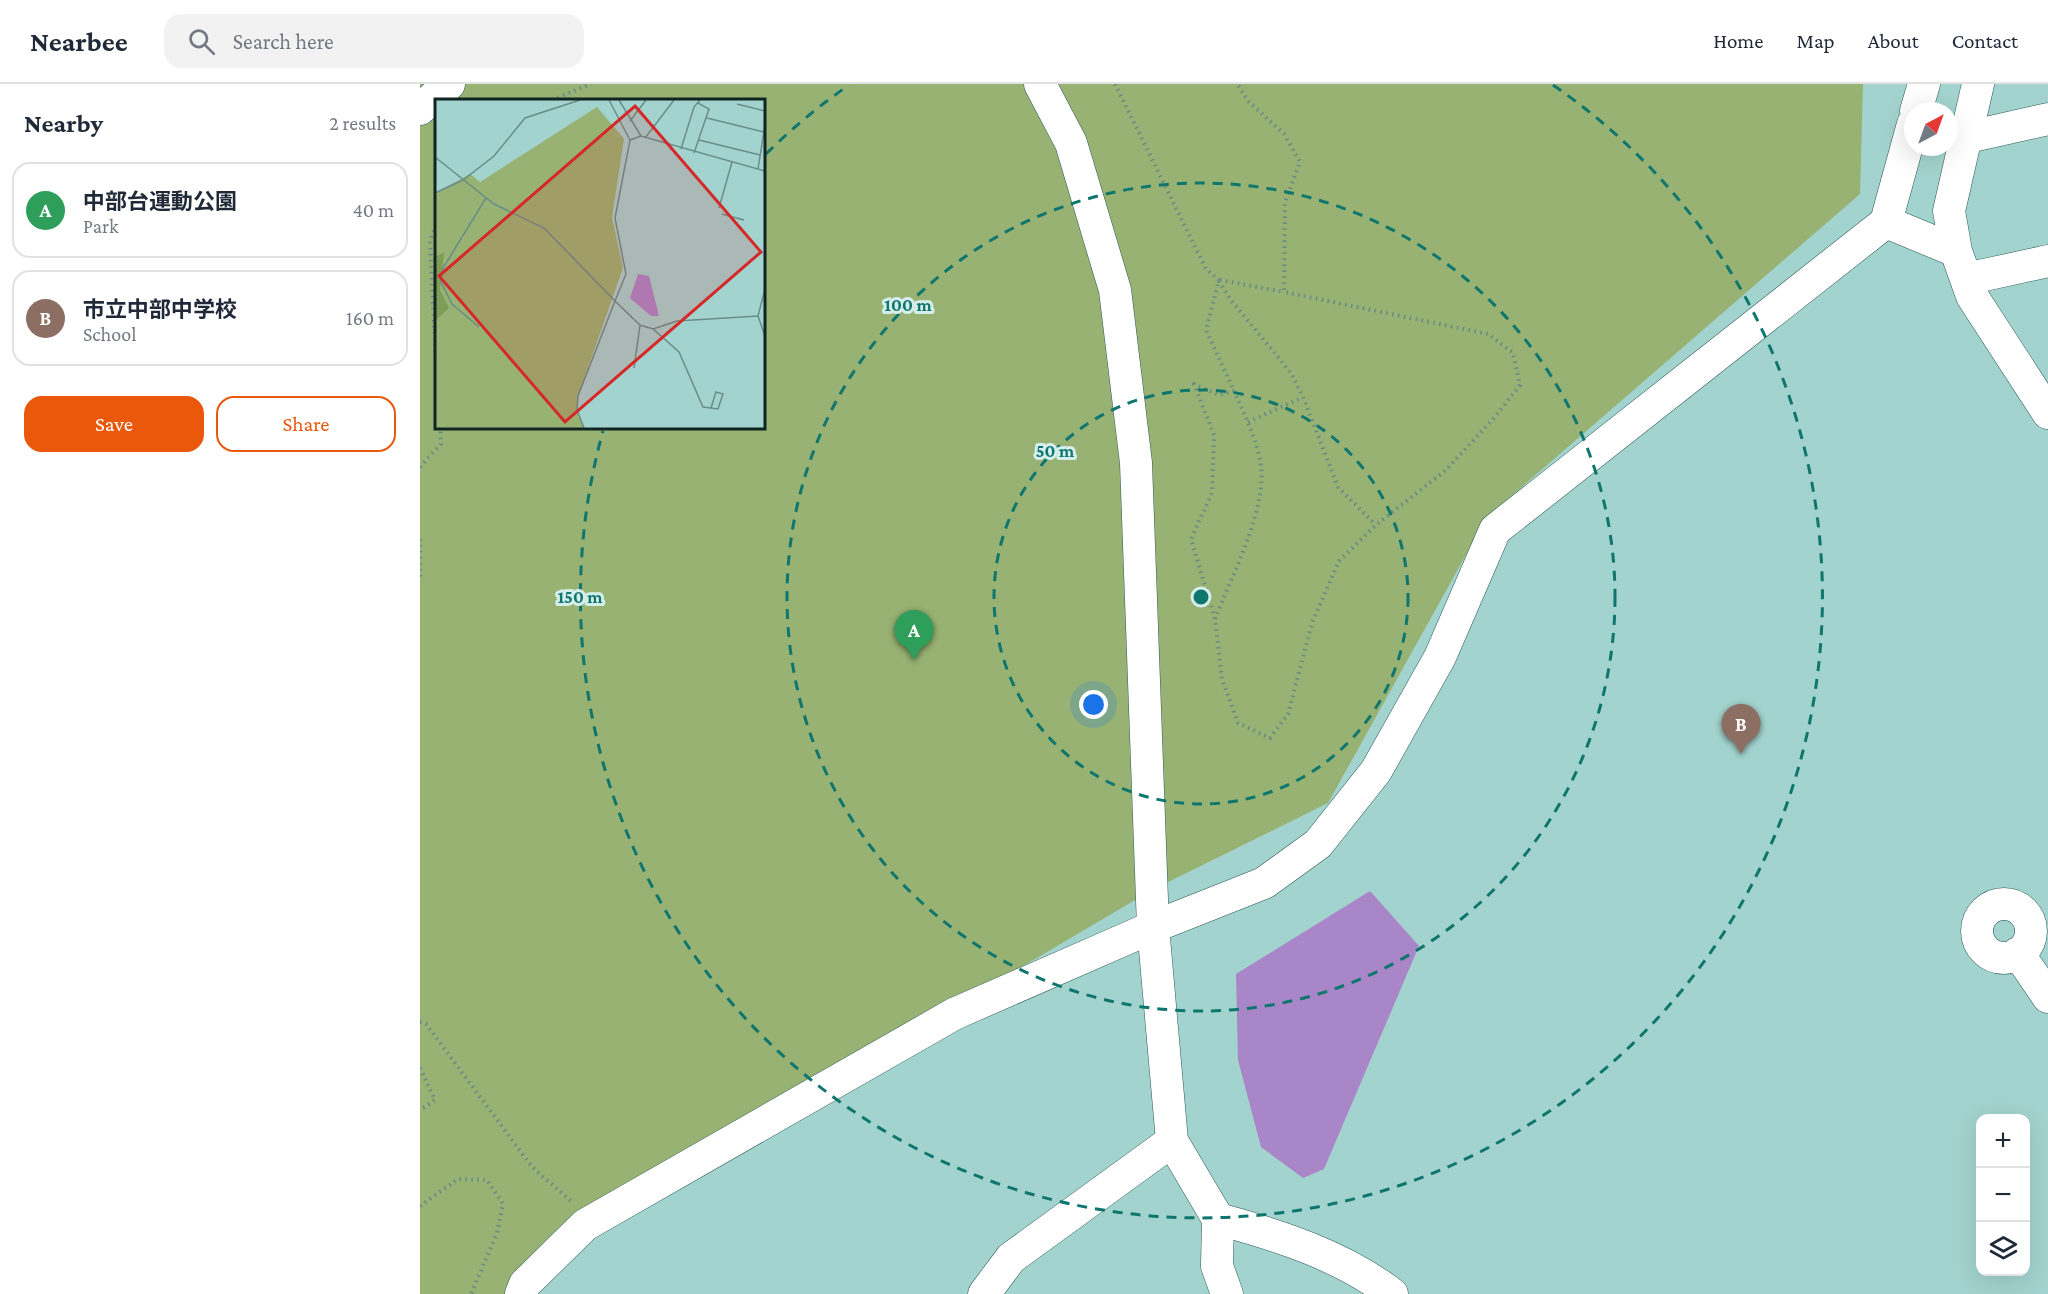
<!DOCTYPE html>
<html lang="en">
<head>
<meta charset="utf-8">
<style>
	:root { --surface:#fff; --page:#f2f2f3; --text:#1f2937; --muted:#747a83; --line:#e0e1e3; --accent:#ea580c }
	body { margin:0; font-family:"Crimson Pro","Noto Sans JP",serif; background:var(--page); color:var(--text) }
	.controls { position:absolute; right:18px; bottom:18px; display:grid; overflow:hidden; border-radius:12px; box-shadow:0 6px 24px #0002 }
	.controls button { width:54px; height:54px; display:grid; place-items:center; padding:0; border:0; border-bottom:2px solid var(--line); background:var(--surface); color:var(--text); font:30px sans-serif }
	.compass { position:absolute; left:1484px; top:18px; width:54px; height:54px; border-radius:50%; background:var(--surface); box-shadow:0 6px 24px #0002; rotate:41deg }
	.you { position:absolute; left:674px; top:621px; width:21px; height:21px; margin:-15px; border:4px solid #fff; border-radius:50%; background:#1a73e8; box-shadow:0 0 0 9px #1a73e833 }
	.badge { display:grid; place-items:center; width:39px; height:39px; border-radius:50%; background:var(--accent); color:#fff; font-size:20px; font-weight:700 }
	.pin { position:absolute; translate:-50% -50px; filter:drop-shadow(0 2px 3px #0008) }
	.pin::after { content:''; position:absolute; top:32px; width:21px; height:18px; background:inherit; clip-path:polygon(0 0,100% 0,50% 100%) }
	.list { margin:0; padding:0; list-style:none }
	h2 { display:flex; justify-content:space-between; align-items:center; height:78px; margin:0; padding:0 24px; font-size:26px }
	h2 small { font-size:20px; font-weight:400; color:var(--muted) }
	.list li { display:grid; grid-template-columns:39px 1fr auto; gap:18px; align-items:center; box-sizing:border-box; height:96px; margin:0 12px 12px; padding:0 12px; border:2px solid var(--line); border-radius:18px }
	.list b { display:block; font-size:22px; white-space:nowrap }
	.list p { margin:0; font-size:20px; white-space:nowrap; color:var(--muted) }
	.list em { font-size:20px; font-style:normal; color:var(--muted) }
	.actions { display:flex; gap:12px; padding:18px 24px }
	.actions a { flex:1; padding:14px 0; border:2px solid var(--accent); border-radius:18px; text-align:center; font-size:21px; color:var(--accent) }
	.actions .main { background:var(--accent); color:#fff }
	.icon { flex:none; width:33px; height:33px; fill:none; stroke:currentColor; stroke-width:2; stroke-linecap:round; stroke-linejoin:round }
	.map { position:relative; flex:none; width:1628px; height:1210px; overflow:hidden }
	header { display:flex; align-items:center; gap:36px; box-sizing:border-box; height:84px; padding:0 30px; background:var(--surface); border-bottom:2px solid var(--line) }
	header strong { font-size:28px }
	nav { display:flex; gap:33px; margin-inline-start:auto; font-size:21px }
	.search { width:420px; height:54px; background:var(--page); display:flex; align-items:center; gap:15px; box-sizing:border-box; padding:0 21px; border-radius:18px; color:var(--muted); font-size:22px }
	main { display:flex }
	aside { flex:1; background:var(--surface) }
	.map>svg:first-child { display:block }
	.green { fill:#97b272; fill-rule:evenodd }
	.water { fill:#a886c8 }
	.lines { fill:none; stroke-linecap:round; stroke-linejoin:round }
	.minor-casing { stroke:#2b5955; stroke-width:33 }
	.path { stroke:#668a86; stroke-width:4; stroke-dasharray:1.5 4.5; stroke-linecap:butt }
	.minor { stroke:#fff; stroke-width:32 }
	.ring { fill:none; stroke:#0f766e; stroke-width:3; stroke-dasharray:10 8 }
	.inset-road { fill:none; stroke:#698d89; stroke-width:1.5 }
	.view { fill:#d62828; fill-opacity:0.15; stroke:#d62828; stroke-width:3 }
	.inset-edge { fill:none; stroke:#112422; stroke-width:3 }
	.centre { fill:#0f766e; stroke:#d6eeeb; stroke-width:3 }
	.ring-label { font-size:18px; text-anchor:middle; font-weight:bold; fill:#0f766e; stroke:#d6eeeb; stroke-width:6; stroke-linejoin:round; paint-order:stroke }
</style>
</head>
<body>
<header>
<strong>Nearbee</strong>
<div class="search"><svg class="icon" aria-label="search" viewBox="0 0 24 24"><circle cx="10" cy="10" r="6"/><path d="M15 15l6 6"/></svg>Search here</div>
<nav><a>Home</a><a>Map</a><a>About</a><a>Contact</a></nav>
</header>
<main>
<aside>
<h2>Nearby<small>2 results</small></h2>
<ul class="list">
<li><span class="badge" style="background:#2e9e5b">A</span><div><b>中部台運動公園</b><p>Park</p></div><em>40 m</em></li>
<li><span class="badge" style="background:#8d6e63">B</span><div><b>市立中部中学校</b><p>School</p></div><em>160 m</em></li>
</ul>
<div class="actions"><a class="main">Save</a><a>Share</a></div>
</aside>
<div class="map">
<svg width="1628" height="1210" viewBox="0 0 1628 1210">
	<rect width="100%" height="100%" fill="#a3d3ce"/>
	<path class="green" d="M0,0h1443l-3,110 -373,323 -159,286 -176,87 -567,335 -64,69h-101zM16,16h328v328h-328z"/>
	<path class="water" d="M950,807l49,55 -95,223 -21,9 -42,-31 -23,-87 -2,-86z"/>
	<g class="lines">
		<defs>
			<path id="minor" d="M0,25l29,-25
				M1496,27l8,-27
				M1544,54l84,-19
				M1466,138l70,29 16,45 76,117
				M1536,167l-7,-40 29,-127
				M1546,195l82,-18
				M1557 847a27 27 0 1 1 54 0a27 27 0 1 1-54 0Z
				M1598,869l30,44
				M798,1135c60,16 125,37 174,75
				M101,1210l4,-10 60,-59 369,-211 199,-87 -17,-464 -21,-173 -44,-147 -31,-59
				M564,1210l27,-36 161,-117
				M807,1210l-10,-28 1,-47 -46,-78 -19,-214 111,-44 54,-39 58,-73 64,-114 55,-127 391,-308 27,-98"/>
		</defs>
		<use href="#minor" class="minor-casing"/>
		<path class="path" d="M695,0l91,185 13,11 -13,50 28,61 -15,4 -25,-11 20,51 -2,58 -21,46 24,80 7,60 16,44 32,15 18,-24 24,-91 27,-62 37,-36 70,-55 48,-52 26,-33 -7,-32 -25,-19 -204,-42 1,-90 15,-40 -16,-28 -35,-32 -12,-18
			M132,16l39,-16
			M16,141l-6,16 6,121
			M800,196l64,12
			M799,197l11,18 61,74 12,24 35,90 38,38
			M828,338l55,-25
			M0,383l21,-23 -1,-16
			M0,455v38
			M795,535c16,-42 55,-115 45,-159 -5,-24 -16,-47 -26,-69
			M0,938l6,2 106,143 39,34
			M0,984l15,32 -15,10
			M0,1122l38,-27 29,1 16,24 -6,29 -26,61"/>
		<use href="#minor" class="minor"/>
	</g>
	<g class="ring">
		<circle cx="781" cy="513" r="207"/>
		<circle cx="781" cy="513" r="414"/>
		<path d="M346 70A621 621 0 0 1 429 1M1133 1A621 621 0 1 1 183 347"/>
	</g>
	<g transform="translate(15 15)">
		<rect width="330" height="330" fill="#a3d3ce"/>
		<path d="M162,8l27,32 -12,78 11,51 -45,128 -1,14 7,18h-149v-235l35,-19 10,8z" fill="#97b272"/>
		<path d="M9,154l-4,37 9,18 -14,13v-65z" fill="#809d57"/>
		<path d="M203,175l11,2 10,40h-8l-21,-18z" fill="#a886c8"/>
		<path class="inset-road" d="M174,1l21,40 -15,78 11,56 -11,27 25,24 13,4 26,23 24,55 15,2 5,-15 -7,-2 -5,16M184,1l22,36M302,5l28,7M272,19l57,14M195,22l16,-21M210,39l29,-38M195,41l11,-4 124,35M264,41l61,15M246,50l13,-42 6,-7M259,54l15,-44 -11,-6M0,58l59,47 50,24 71,73 -37,95 -1,14 7,18M323,70l7,-44M0,94l28,-13 31,-24 31,-38 55,-18M284,109l13,-46M287,115l22,6M330,190l-7,27 7,20M44,228l-27,-23 -11,-22 2,-14 43,-70M218,230l24,-8 81,-5M199,269l6,-43"/>
		<path class="view" d="M200,7l126,146 -196,170 -126,-146z"/>
		<rect width="330" height="330" class="inset-edge"/>
	</g>
	<circle cx="781" cy="513" r="9" class="centre"/>
	<g class="ring-label">
		<text x="488" y="227">100 m</text>
		<text x="635" y="373">50 m</text>
		<text x="160" y="519">150 m</text>
	</g>
</svg>
<div class="controls">
<button>+</button>
<button>−</button>
<button><svg class="icon" aria-label="layers" viewBox="0 0 24 24"><path d="M12 4l9 5-9 5-9-5zM3 14l9 5 9-5"/></svg></button>
</div>
<svg class="compass" viewBox="-18 -18 36 36"><path d="M0-13l5 13h-10z" fill="#e53935"/><path d="M0 13l5-13h-10z" fill="#747a83"/></svg>
<div class="you"></div>
<div class="pin badge" style="left:494px;top:576px;background:#2e9e5b">A</div>
<div class="pin badge" style="left:1321px;top:670px;background:#8d6e63">B</div>
</div>
</main>
</body>
</html>
